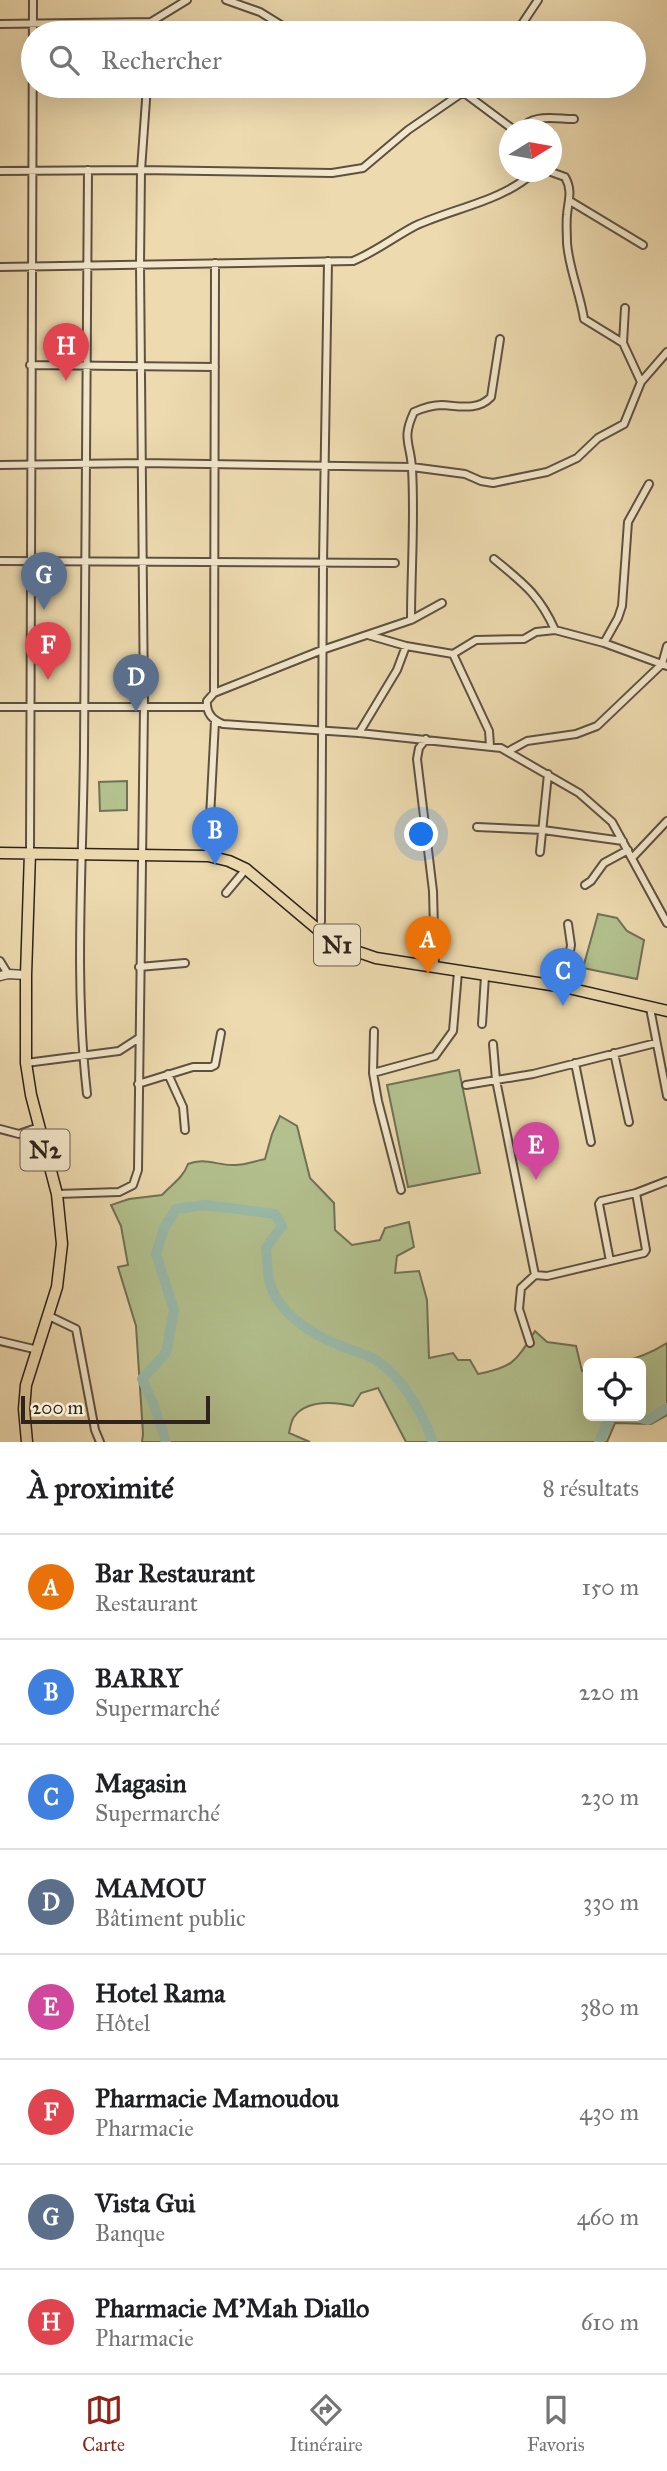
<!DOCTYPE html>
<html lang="fr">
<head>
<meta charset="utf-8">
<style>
	:root { --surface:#fff; --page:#f6f6f6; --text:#202124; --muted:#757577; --line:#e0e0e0; --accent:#8f2418 }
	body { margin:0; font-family:"IM FELL Great Primer",serif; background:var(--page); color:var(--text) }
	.controls { position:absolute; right:21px; bottom:21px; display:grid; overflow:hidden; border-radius:10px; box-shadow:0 7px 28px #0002 }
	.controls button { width:63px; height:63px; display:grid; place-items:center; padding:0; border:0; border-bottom:2px solid var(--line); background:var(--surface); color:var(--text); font:35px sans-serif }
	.compass { position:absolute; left:499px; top:119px; width:63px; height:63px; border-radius:50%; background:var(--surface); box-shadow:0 7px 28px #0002; rotate:79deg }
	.scale { position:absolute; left:21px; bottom:18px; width:189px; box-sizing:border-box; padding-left:7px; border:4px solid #2e231d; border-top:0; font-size:19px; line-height:24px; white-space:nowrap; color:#2e231d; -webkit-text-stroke:5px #f3e7cb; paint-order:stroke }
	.you { position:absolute; left:422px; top:835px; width:24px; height:24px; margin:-18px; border:5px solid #fff; border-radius:50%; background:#1a73e8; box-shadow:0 0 0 10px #1a73e833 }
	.badge { display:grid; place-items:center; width:46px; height:46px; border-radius:50%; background:var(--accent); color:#fff; font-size:23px; font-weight:700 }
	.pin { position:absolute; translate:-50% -58px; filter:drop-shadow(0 2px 4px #0008) }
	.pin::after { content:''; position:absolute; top:37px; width:24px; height:21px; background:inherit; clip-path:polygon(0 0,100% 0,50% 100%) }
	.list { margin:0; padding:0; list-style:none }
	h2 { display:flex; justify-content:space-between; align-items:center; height:91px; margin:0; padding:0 28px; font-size:30px }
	h2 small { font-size:23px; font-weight:400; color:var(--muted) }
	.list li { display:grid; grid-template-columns:46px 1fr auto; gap:21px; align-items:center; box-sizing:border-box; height:105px; padding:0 28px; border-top:2px solid var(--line) }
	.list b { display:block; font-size:26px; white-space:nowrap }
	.list p { margin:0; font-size:23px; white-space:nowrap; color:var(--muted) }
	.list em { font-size:23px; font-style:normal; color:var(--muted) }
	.icon { flex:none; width:38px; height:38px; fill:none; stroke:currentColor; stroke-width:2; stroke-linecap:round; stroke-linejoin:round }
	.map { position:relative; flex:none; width:667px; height:1442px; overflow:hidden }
	.search { position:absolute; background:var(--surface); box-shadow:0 7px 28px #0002; left:21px; right:21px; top:21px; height:77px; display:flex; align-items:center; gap:18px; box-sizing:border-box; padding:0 24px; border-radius:38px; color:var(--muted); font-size:26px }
	.sheet { height:931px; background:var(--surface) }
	nav { display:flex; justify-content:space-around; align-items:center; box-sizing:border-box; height:98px; border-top:2px solid var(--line); background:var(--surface); font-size:19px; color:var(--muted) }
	nav a { display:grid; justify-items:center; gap:4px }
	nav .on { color:var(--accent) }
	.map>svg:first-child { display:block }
	.green { fill:#b3c18f; stroke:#707256; stroke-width:2 }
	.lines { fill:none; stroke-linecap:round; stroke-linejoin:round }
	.river { stroke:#99bbab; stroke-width:10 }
	.minor-casing { stroke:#5e5142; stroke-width:10 }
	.tertiary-casing { stroke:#5e5142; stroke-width:11 }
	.trunk-casing { stroke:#2e231d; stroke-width:13 }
	.minor { stroke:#f3e7cb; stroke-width:6 }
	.tertiary { stroke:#f3e7cb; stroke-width:8 }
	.trunk { stroke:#eddaaf; stroke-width:10 }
	.labels { text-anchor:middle; stroke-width:7; stroke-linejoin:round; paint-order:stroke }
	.shield { fill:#f3e7cb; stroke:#695e51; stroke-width:2 }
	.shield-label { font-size:24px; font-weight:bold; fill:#2e231d }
</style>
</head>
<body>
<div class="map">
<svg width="667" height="1442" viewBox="0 0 667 1442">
	<rect width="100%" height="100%" fill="#eddaaf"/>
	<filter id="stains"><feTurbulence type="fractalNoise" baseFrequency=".00286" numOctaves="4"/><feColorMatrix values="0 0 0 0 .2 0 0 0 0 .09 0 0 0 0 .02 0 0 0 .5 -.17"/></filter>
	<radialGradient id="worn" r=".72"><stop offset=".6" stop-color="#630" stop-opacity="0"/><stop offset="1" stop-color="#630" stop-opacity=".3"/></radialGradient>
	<path class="green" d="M127,781v29l-27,1 -1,-29z
		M598,914l19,4 10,13 17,9 -7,39 -54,-11z
		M459,1070l21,103 -72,14 -21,-102z
		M280,1116l17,10 13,52 24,25 1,27 17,15 28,-5 5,-12 24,-6 5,25 -17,9 -2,17 24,-2 8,29 2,58 24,-5 5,7h12l8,14c36,-7 38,-13 57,-43l12,11 29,4 6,25 6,-3v48h53v-53h-44c8,-3 14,0 23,-1 16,-3 34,-11 47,-19v72l-16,9 -36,-1 -8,19h-201l-28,-54 -17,5 -8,13c-19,-4 -46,-7 -59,11 -3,4 -4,12 -5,16l21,9h-168l1,-8 -7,-108 -18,-59 10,-2 -7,-39 -10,-21 18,-6 33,-4c10,-11 21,-17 26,-31 17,-7 30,2 47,1 10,0 20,-4 30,-6l7,-25z"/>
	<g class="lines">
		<path class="river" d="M632,1416l16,4 19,-12
			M166,1442l-12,-37 -12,-26 24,-26 8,-43 -18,-56 8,-26 12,-19 30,-4 69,9 7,12 -16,22c1,10 1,21 3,32 8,33 42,54 72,66 11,5 25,7 35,14 27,18 46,52 57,82
			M599,1442l10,-24 4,-2"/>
		<defs>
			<path id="minor" d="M226,0l34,12 34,21
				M0,24l151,-2 36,-22
				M150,33l1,-11
				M516,33l22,-33
				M455,86l59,44
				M519,130c14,-17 35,-11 55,-11
				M0,171l141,-1 191,3 31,-5 45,-38 64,-44
				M551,172l14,5c8,14 3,24 2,38 -1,9 0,19 0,28 2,26 13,50 17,76l39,24
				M570,201l73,44
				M0,267l353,-6c22,-9 41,-24 62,-35 39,-18 88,-25 119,-54
				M625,308l-2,35 18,39
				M30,365l185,2
				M0,465l142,-2 270,4 53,7 16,7 12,2 54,-11 30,-14 21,-20 26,-14 17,-42 26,-30
				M494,559c29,24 45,35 61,71l49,13 63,23
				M0,561l395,2
				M442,603l-31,17 -89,30 -108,43 -7,8c-1,12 5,19 16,23l136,9 142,15 78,45 33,29 55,101
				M411,620c0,-50 4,-101 1,-151 -1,-26 -11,-29 2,-57 9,-4 18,-7 28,-7 17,1 36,6 49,-8l9,-58
				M368,635l38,11 47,8 36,77 1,15
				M604,643l14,-25 4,-12 6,-84 21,-38
				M453,654l23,-14 48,-1 12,-7 19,-2
				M214,693l1,-430
				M0,707h207
				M359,733l38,-63 9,-24
				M426,739l-7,9 -2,11 16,132 2,77
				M509,751l18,-10 49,-7 21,-8 65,-62 5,-18
				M477,827l66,3 80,11
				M540,852l8,-78
				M30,853l3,-853
				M208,856l7,-135
				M632,858l35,-37
				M585,885l6,-4 13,-18 24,-13
				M226,893l20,-24
				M319,932l2,-11 2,-358 5,-302
				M0,961l8,13
				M139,967l46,-4
				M564,987l7,-42 -3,-21
				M650,1008l17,88
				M482,1024l3,-48
				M374,1031l-1,42 5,28 23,89
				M493,1044l3,36 39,195
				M614,1053l15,69
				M26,1063l93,-12 20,-13
				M575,1063l16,79
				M373,1073l62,-17 18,-25 5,-59
				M168,1074l15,33 2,23
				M138,1084l55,-17h18l4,-2 6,-32
				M466,1085l67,-11 123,-31
				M87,1094c-13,-114 -4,-231 -3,-345 1,-193 2,-386 4,-579
				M0,1129l19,5 20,-7
				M57,1194l62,-2 14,-7 5,-15 6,-463 -4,-442 1,-95 6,-84
				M610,1261l-11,-57 2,-3 35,-8 31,-12
				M49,1316l27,13 19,101 5,12
				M0,1341l38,9
				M530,1343l-11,-34 2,-21 14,-13 12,1 97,-23 2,-3 -10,-57"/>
			<path id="tertiary" d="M0,976l8,-2 18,1"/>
			<path id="trunk" d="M0,853l208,3 21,5 17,8 89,75 41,14 188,29 103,24
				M27,1442l-3,-33 2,-24 31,-98 5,-43 -5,-50 -26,-99 -5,-32v-88l4,-122"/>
		</defs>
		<use href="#minor" class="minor-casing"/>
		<use href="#tertiary" class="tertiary-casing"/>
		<use href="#trunk" class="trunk-casing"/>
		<use href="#minor" class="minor"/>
		<use href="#tertiary" class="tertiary"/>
		<use href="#trunk" class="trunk"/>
	</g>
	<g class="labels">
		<g class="shield">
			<rect x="314" y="924.5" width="46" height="41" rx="5"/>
			<rect x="20.5" y="1129.5" width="49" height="41" rx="5"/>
		</g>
		<g class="shield-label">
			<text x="337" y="953">N1</text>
			<text x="45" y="1158">N2</text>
		</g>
	</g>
	<rect width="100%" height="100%" filter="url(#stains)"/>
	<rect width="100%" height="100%" fill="url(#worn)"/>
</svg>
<div class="controls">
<button><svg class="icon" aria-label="locate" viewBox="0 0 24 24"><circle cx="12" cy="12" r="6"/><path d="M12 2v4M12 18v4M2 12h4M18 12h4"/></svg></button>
</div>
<svg class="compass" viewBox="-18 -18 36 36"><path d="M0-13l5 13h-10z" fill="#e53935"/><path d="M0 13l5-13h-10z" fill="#757577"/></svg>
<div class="scale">200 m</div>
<div class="you"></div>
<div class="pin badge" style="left:428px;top:974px;background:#e8710a">A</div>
<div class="pin badge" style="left:215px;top:865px;background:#3f7fe0">B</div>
<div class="pin badge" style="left:563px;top:1006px;background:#3f7fe0">C</div>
<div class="pin badge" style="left:136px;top:712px;background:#5c6f8a">D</div>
<div class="pin badge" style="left:536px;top:1180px;background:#d1479c">E</div>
<div class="pin badge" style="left:48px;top:680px;background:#e0444e">F</div>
<div class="pin badge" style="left:44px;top:610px;background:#5c6f8a">G</div>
<div class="pin badge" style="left:66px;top:381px;background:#e0444e">H</div>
<div class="search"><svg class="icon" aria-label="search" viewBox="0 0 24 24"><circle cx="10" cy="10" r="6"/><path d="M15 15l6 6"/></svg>Rechercher</div>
</div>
<section class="sheet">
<h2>À proximité<small>8 résultats</small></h2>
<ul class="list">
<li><span class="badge" style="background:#e8710a">A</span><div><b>Bar Restaurant</b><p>Restaurant</p></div><em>150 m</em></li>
<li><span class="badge" style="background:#3f7fe0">B</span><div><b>BARRY</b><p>Supermarché</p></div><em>220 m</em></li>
<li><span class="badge" style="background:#3f7fe0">C</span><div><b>Magasin</b><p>Supermarché</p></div><em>230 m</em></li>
<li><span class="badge" style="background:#5c6f8a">D</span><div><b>MAMOU</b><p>Bâtiment public</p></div><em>330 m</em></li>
<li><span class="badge" style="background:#d1479c">E</span><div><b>Hotel Rama</b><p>Hôtel</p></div><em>380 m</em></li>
<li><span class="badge" style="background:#e0444e">F</span><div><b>Pharmacie Mamoudou</b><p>Pharmacie</p></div><em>430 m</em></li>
<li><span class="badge" style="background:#5c6f8a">G</span><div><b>Vista Gui</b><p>Banque</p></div><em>460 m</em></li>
<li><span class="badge" style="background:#e0444e">H</span><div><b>Pharmacie M'Mah Diallo</b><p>Pharmacie</p></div><em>610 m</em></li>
</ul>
</section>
<nav>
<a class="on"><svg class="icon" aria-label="map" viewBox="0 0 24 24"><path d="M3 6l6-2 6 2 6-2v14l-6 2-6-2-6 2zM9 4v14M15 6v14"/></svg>Carte</a>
<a><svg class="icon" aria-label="directions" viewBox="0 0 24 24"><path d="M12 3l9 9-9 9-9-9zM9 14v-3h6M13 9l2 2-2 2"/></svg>Itinéraire</a>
<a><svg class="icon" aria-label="saved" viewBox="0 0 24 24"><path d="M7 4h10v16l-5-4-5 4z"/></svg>Favoris</a>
</nav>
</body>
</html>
